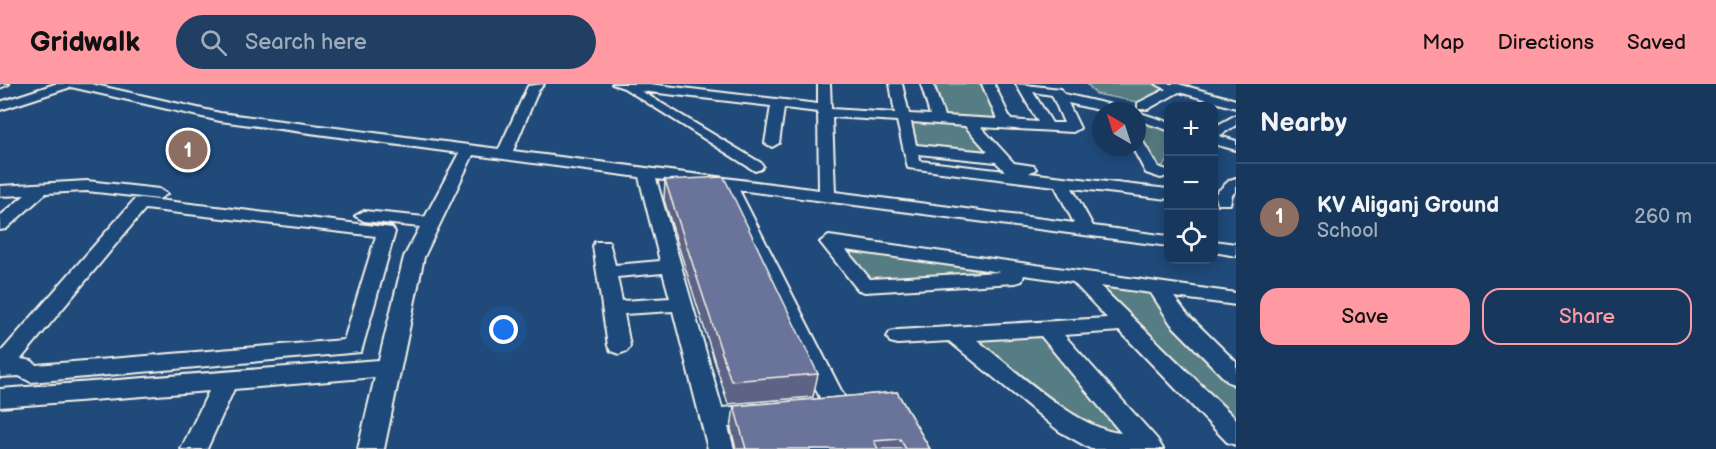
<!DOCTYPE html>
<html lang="en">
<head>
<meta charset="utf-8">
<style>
	:root { --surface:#17385c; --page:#203f62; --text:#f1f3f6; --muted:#9eacbb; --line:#365272; --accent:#ff9aa2 }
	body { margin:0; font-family:"Balsamiq Sans",sans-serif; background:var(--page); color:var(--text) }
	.controls { position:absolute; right:18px; top:18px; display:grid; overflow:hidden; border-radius:12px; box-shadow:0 3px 15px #0003 }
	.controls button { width:54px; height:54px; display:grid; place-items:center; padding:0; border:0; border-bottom:2px solid var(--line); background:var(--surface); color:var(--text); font:30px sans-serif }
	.compass { position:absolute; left:1092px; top:18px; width:54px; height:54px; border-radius:50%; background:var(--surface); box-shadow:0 3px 15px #0003; rotate:321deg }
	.you { position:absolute; left:504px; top:246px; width:21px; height:21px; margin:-15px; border:4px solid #fff; border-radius:50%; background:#1a73e8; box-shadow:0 0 0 9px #1a73e833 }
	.badge { display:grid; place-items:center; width:39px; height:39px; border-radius:50%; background:var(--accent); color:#fff; font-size:20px; font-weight:700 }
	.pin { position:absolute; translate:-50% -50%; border:3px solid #fff; box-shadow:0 2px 6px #0006 }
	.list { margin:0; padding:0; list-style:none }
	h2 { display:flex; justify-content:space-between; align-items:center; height:78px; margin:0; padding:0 24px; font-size:26px }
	h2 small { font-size:20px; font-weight:400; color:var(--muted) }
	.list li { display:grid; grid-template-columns:39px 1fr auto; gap:18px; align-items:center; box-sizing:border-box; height:108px; padding:0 24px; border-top:2px solid var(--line) }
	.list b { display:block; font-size:22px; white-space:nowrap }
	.list p { margin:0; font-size:20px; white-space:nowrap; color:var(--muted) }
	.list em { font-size:20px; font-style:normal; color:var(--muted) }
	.actions { display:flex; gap:12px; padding:18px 24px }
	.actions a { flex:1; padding:14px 0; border:2px solid var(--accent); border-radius:18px; text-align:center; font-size:21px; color:var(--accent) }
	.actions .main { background:var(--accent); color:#111 }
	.icon { flex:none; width:33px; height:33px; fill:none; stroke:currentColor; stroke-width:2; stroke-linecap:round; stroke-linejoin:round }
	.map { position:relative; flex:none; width:1236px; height:365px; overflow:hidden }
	header { display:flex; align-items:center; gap:36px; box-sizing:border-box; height:84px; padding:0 30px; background:var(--accent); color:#111 }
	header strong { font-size:28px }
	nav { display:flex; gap:33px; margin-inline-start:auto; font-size:21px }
	.search { width:420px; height:54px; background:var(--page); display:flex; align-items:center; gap:15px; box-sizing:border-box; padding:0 21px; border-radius:33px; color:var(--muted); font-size:22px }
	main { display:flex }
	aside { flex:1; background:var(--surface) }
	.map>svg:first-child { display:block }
	.green { fill:#577d83; stroke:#a6b7b6; stroke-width:1.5 }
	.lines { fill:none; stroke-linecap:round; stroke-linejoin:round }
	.minor-casing { stroke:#f4f1e8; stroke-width:4 }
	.minor { fill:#1f4a7a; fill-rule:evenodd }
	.wall { fill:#5c6384; stroke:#f4f1e8; stroke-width:1.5 }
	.building { fill:#6b7399; stroke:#f4f1e8; stroke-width:1.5 }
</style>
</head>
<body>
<header>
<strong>Gridwalk</strong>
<div class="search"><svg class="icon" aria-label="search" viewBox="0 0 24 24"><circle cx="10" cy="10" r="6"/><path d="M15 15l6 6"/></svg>Search here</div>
<nav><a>Map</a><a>Directions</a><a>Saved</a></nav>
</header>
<main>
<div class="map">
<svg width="1236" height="365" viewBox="0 0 1236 365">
	<rect width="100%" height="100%" fill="#1f4a7a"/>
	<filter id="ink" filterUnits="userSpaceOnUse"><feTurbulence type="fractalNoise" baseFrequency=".0167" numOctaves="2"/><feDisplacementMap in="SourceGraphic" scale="12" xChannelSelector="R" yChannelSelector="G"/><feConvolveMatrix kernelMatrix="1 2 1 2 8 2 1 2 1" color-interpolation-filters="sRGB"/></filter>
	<g filter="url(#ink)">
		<path class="green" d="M935,0h50l14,35 -54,-2z
			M1087,0h67l16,4 -27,15 -47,-9z
			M1137,34l31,10v33l-8,7 -23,-37z
			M909,38l57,2 27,31 -79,-9z
			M840,163l169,25 -142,7z
			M1092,200l61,6 21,37 62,63v32z
			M1040,251l84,101c-60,-12 -105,-60 -153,-98z"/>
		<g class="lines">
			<defs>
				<path id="minor" d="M0,0h9l-9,4z
					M55,0h36l129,29 279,36 29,-63 16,-2 -6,7 -25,60 306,39 -1,-78 -34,-4 -5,35 -7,4 -7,-4 6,-37 -130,-15 120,72 2,3 -2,3 -6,2 -131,-83 -12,-4h37l169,20v-20h12l1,25 64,4 -5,-29h12l7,30 21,1 -9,-31h12l11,32 53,3 -15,-35h12l17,36 27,2 -22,-38 45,5 3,5 61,14 2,3h-24l-35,-8 12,25 -7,4 -92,-5 33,36 20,3 2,3 -7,4 139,16v10l-96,-11 21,38 75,10v10l-429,-56 111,218 -4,7 -23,3 -9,-2 -4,-7 4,-7 7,-2 -100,-213 -65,-8 66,229 36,-3 9,3 4,7 -4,7 -39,5 6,22h-26l-35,-138 -49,3 6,32 -3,5 -8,3 -8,-3 -3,-5 -15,-100 2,-4h14l6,23 45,-4 -21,-84 -166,-22 -49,102 -40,192h-26l17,-72 -141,12 -27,60h-26l28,-58 -209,16v-18l379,-29 25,-103 16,-30 -56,-6 -9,-5 9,-5 61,6 34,-64 -239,-32 -149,-34 -71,23v-8zM1033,8l19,3 12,28h-12zM832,33l65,4 11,47 147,18 19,37 -239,-31zM911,38l54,4 23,26 -72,-7zM918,70l78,8 9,9 -85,-10zM663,189l7,25 -48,3 -5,-24z
					M1156,0h22l58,16v8l-57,-16 -31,17h-10v-6l28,-14z
					M1137,28l31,10v8l-31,-10z
					M1236,31v10l-17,11 17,5v9l-22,-6v-17z
					M1137,55l5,1 16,27 9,3v6l-6,2 -15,-5 -14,-26h5z
					M1236,94v13l-4,4 -2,9h-12l-3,-10 15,-14z
					M87,97l72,8 8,5 -8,5 -72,-8 -41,2 -40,36 -6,1v-14l25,-21 -25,1v-10z
					M141,114l251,30 3,4 -34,120 -330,30 -12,-6 -19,1v-24l135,-154zM145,125l231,27 -32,104 -308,25 -4,-4 -11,-2z
					M829,152l407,57v12l-62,-8 13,17 49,48v23l-8,-3 -57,-58 -20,-31 -51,-7 136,133v26l-9,-3 -107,-111 -56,4 93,104 6,10h-72l-32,-18 -110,-90 -51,3 -8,-2 -3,-5 3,-5 8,-2 209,-12 -34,-36 -49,-7 -2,6 -7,2 -150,9 -7,-2 -38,-48zM846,166l154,22 -130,7zM1041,252l80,97c-43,-3 -108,-65 -144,-93z
					M1214,157l22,3v12l-22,-4z"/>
			</defs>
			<use href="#minor" class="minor-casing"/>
			<use href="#minor" class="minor"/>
		</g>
		<path class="wall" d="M665,96l153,194 -5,23 -85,7 -64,-204z
			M897,308l33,57h-194l-5,-20 3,-23z"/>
		<path class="building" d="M724,93l94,197 -87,7 -66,-201z
			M897,308l33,57h-24l-6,-10 -26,2 4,8h-132l-12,-43z"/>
	</g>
</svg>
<div class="controls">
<button>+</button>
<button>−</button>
<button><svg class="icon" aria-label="locate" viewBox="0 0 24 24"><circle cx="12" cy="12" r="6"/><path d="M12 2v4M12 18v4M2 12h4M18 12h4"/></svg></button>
</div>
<svg class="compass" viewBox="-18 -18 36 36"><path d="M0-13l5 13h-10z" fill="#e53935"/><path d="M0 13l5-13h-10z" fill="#9eacbb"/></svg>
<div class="you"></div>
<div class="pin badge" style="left:188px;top:66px;background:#8d6e63">1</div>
</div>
<aside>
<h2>Nearby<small></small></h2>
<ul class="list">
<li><span class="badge" style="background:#8d6e63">1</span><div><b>KV Aliganj Ground</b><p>School</p></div><em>260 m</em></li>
</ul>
<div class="actions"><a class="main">Save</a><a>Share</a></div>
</aside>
</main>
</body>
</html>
